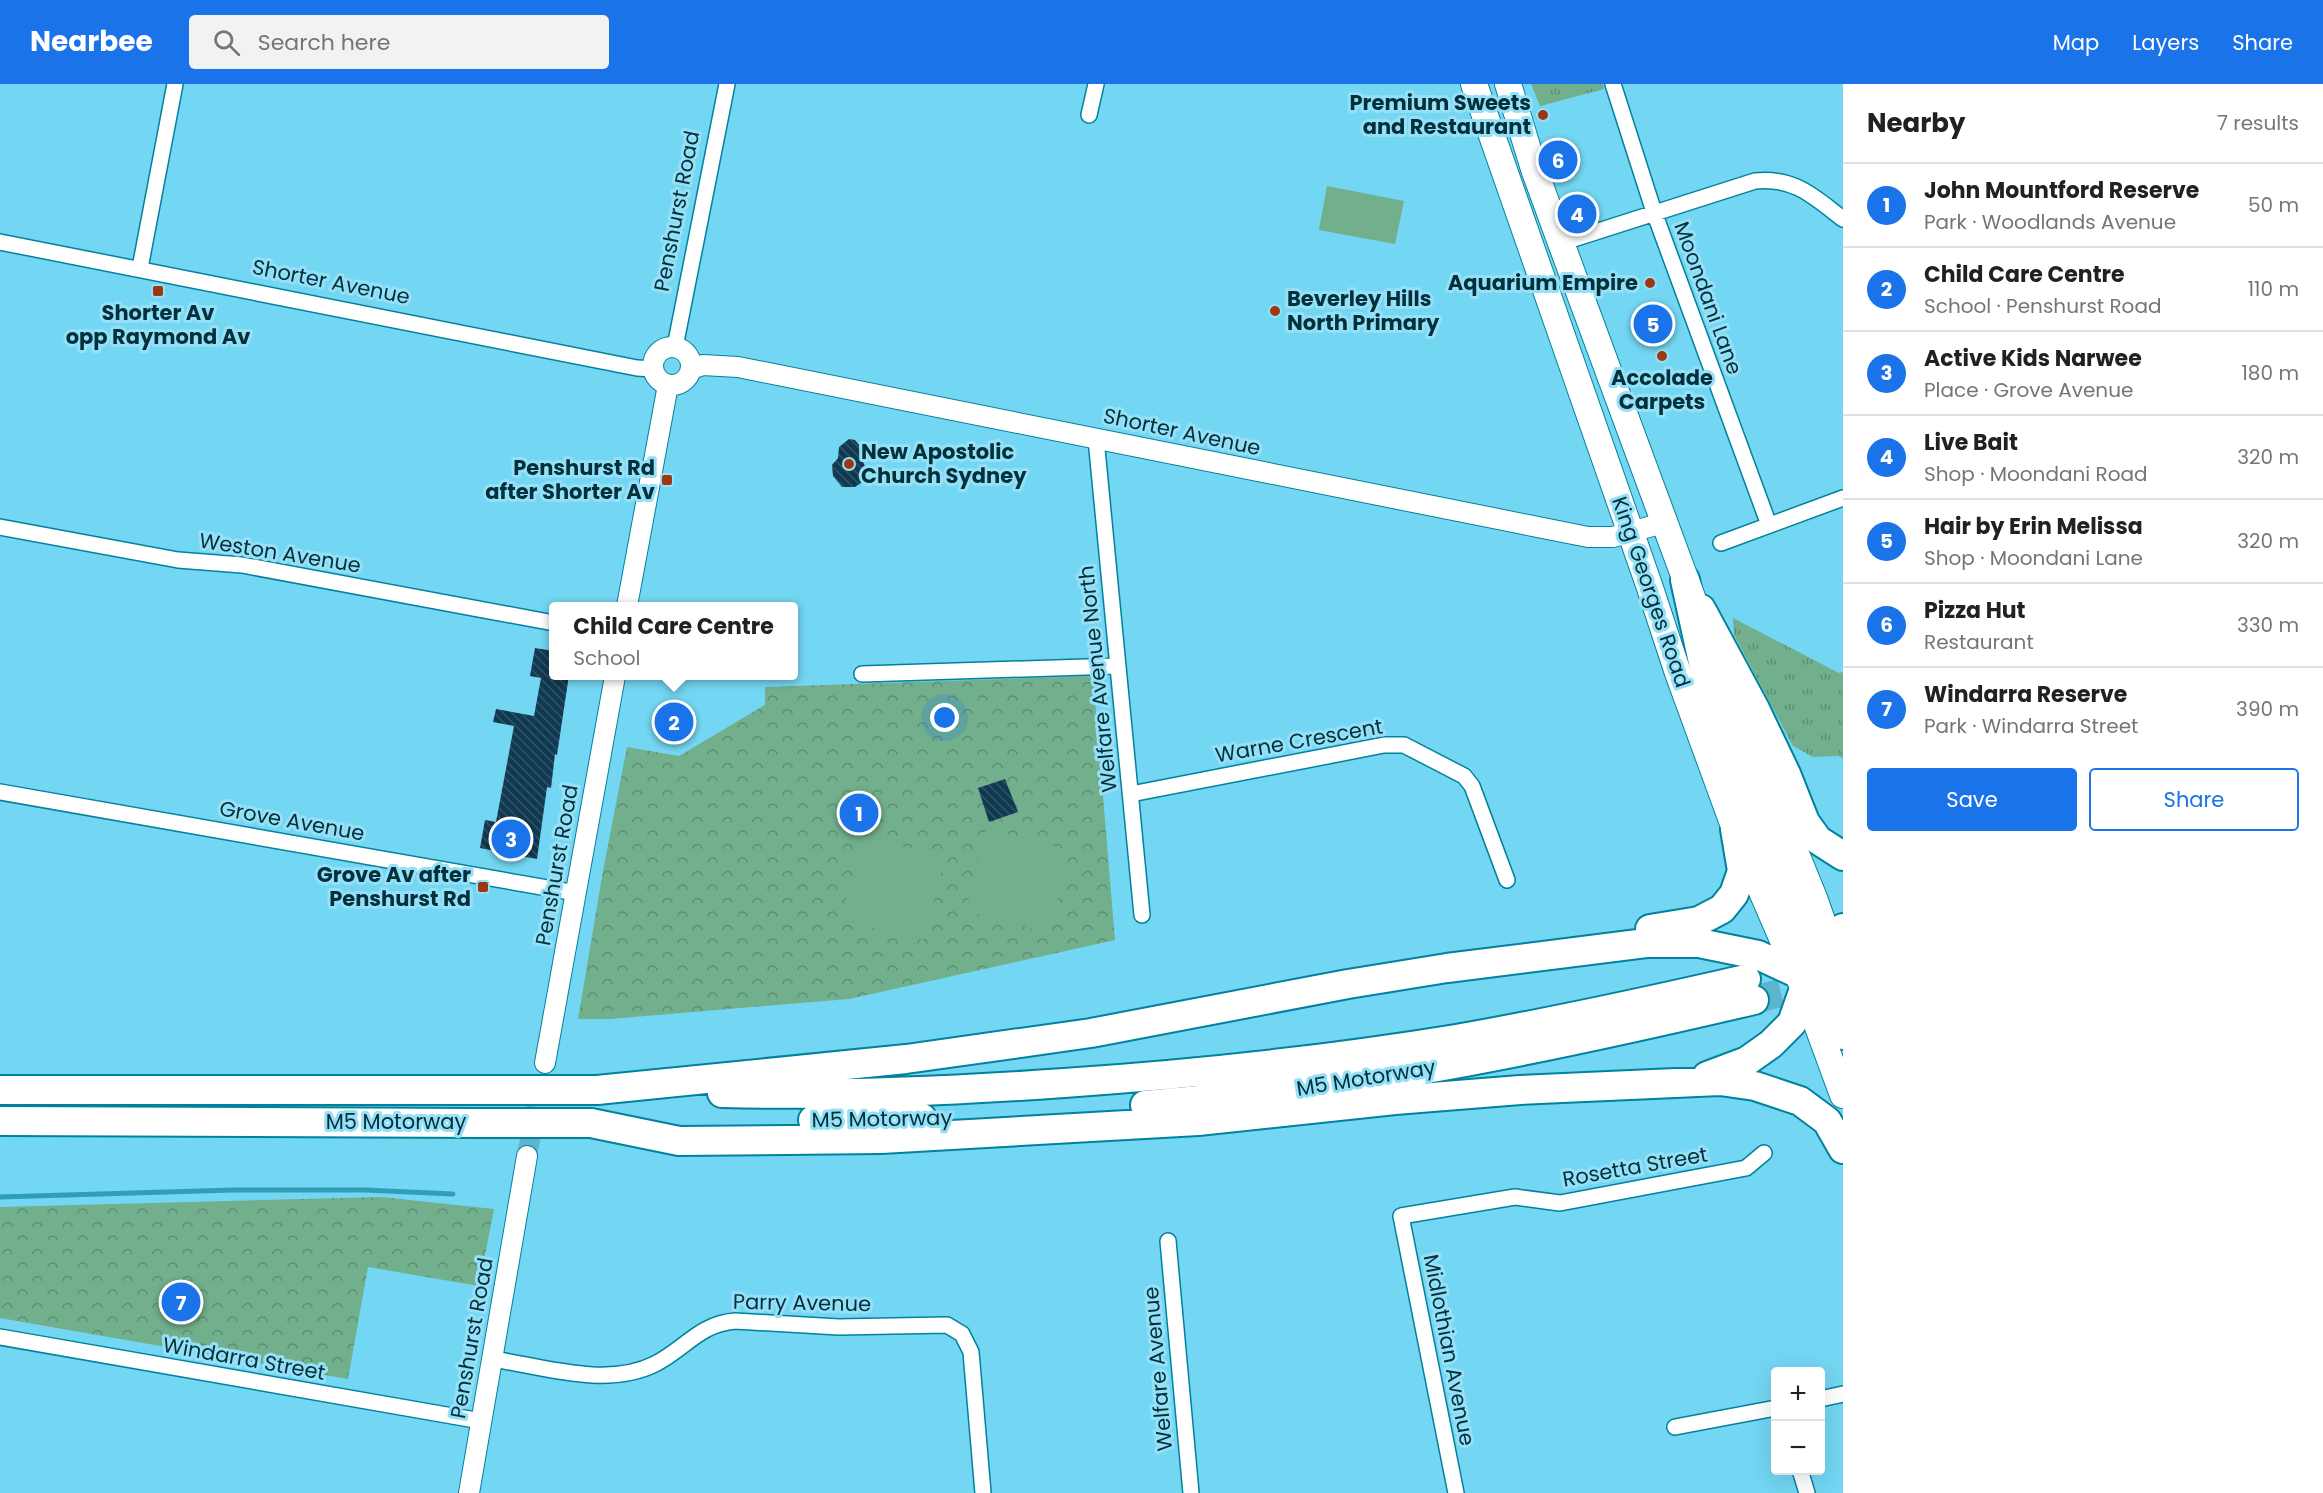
<!DOCTYPE html>
<html lang="en">
<head>
<meta charset="utf-8">
<style>
	:root { --surface:#fff; --page:#f2f2f2; --text:#202124; --muted:#757577; --line:#e0e0e0; --accent:#1a73e8 }
	body { margin:0; font-family:Poppins,sans-serif; background:var(--page); color:var(--text) }
	.controls { position:absolute; right:18px; bottom:18px; display:grid; overflow:hidden; border-radius:6px; box-shadow:0 6px 24px #0002 }
	.controls button { width:54px; height:54px; display:grid; place-items:center; padding:0; border:0; border-bottom:2px solid var(--line); background:var(--surface); color:var(--text); font:30px sans-serif }
	.you { position:absolute; left:945px; top:634px; width:21px; height:21px; margin:-15px; border:4px solid #fff; border-radius:50%; background:#1a73e8; box-shadow:0 0 0 9px #1a73e833 }
	.badge { display:grid; place-items:center; width:39px; height:39px; border-radius:50%; background:var(--accent); color:#fff; font-size:20px; font-weight:700 }
	.pin { position:absolute; translate:-50% -50%; border:3px solid #fff; box-shadow:0 2px 6px #0006 }
	.popup { position:absolute; left:549px; top:518px; width:249px; height:78px; box-sizing:border-box; display:grid; place-content:center; border-radius:6px; background:var(--surface); filter:drop-shadow(0 2px 4px #0005); font-size:20px; white-space:nowrap; color:var(--muted) }
	.popup b { font-size:22px; color:var(--text) }
	.popup::after { content:''; position:absolute; left:50%; top:100%; margin-left:-12px; border:12px solid transparent; border-top-color:var(--surface) }
	.list { margin:0; padding:0; list-style:none }
	h2 { display:flex; justify-content:space-between; align-items:center; height:78px; margin:0; padding:0 24px; font-size:26px }
	h2 small { font-size:20px; font-weight:400; color:var(--muted) }
	.list li { display:grid; grid-template-columns:39px 1fr auto; gap:18px; align-items:center; box-sizing:border-box; height:84px; padding:0 24px; border-top:2px solid var(--line) }
	.list b { display:block; font-size:22px; white-space:nowrap }
	.list p { margin:0; font-size:20px; white-space:nowrap; color:var(--muted) }
	.list em { font-size:20px; font-style:normal; color:var(--muted) }
	.actions { display:flex; gap:12px; padding:18px 24px }
	.actions a { flex:1; padding:14px 0; border:2px solid var(--accent); border-radius:6px; text-align:center; font-size:21px; color:var(--accent) }
	.actions .main { background:var(--accent); color:#fff }
	.icon { flex:none; width:33px; height:33px; fill:none; stroke:currentColor; stroke-width:2; stroke-linecap:round; stroke-linejoin:round }
	.map { position:relative; flex:none; width:1843px; height:1409px; overflow:hidden }
	header { display:flex; align-items:center; gap:36px; box-sizing:border-box; height:84px; padding:0 30px; background:var(--accent); color:#fff }
	header strong { font-size:28px }
	nav { display:flex; gap:33px; margin-inline-start:auto; font-size:21px }
	.search { width:420px; height:54px; background:var(--page); display:flex; align-items:center; gap:15px; box-sizing:border-box; padding:0 21px; border-radius:6px; color:var(--muted); font-size:22px }
	main { display:flex }
	aside { flex:1; background:var(--surface) }
	.map>svg:first-child { display:block }
	.grass { fill:url(#grass-tufts) }
	.park { fill:url(#park-crowns) }
	.pitch { fill:#72af8c }
	.lines { fill:none; stroke-linecap:round; stroke-linejoin:round }
	.stream { stroke:#319db8; stroke-width:5 }
	.building { fill:url(#building-back-hatch) }
	.tertiary-tunnel { stroke:#5cb5cd; stroke-width:20; stroke-dasharray:20 10; stroke-linecap:butt }
	.motorway-tunnel { stroke:#5cb5cd; stroke-width:28; stroke-dasharray:28 14; stroke-linecap:butt }
	.minor-casing { stroke:#01829c; stroke-width:18 }
	.tertiary-casing { stroke:#01829c; stroke-width:22 }
	.trunk-casing { stroke:#01829c; stroke-width:28 }
	.motorway-casing { stroke:#01829c; stroke-width:32 }
	.minor { stroke:#fff; stroke-width:15 }
	.tertiary { stroke:#fff; stroke-width:20 }
	.trunk { stroke:#fff; stroke-width:26 }
	.motorway { stroke:#fff; stroke-width:28 }
	.motorway-bridge-casing { stroke:#01829c; stroke-width:32; stroke-linecap:butt }
	.motorway-bridge { stroke:#fff; stroke-width:28 }
	.poi-dot { fill:#9d3711; stroke:#95e0f7; stroke-width:2 }
	.labels { text-anchor:middle; stroke-width:6; stroke-linejoin:round; paint-order:stroke }
	.poi-label { font-size:21px; font-weight:bold; fill:#02303b; stroke:#95e0f7; text-anchor:end }
	.street-label { font-size:21px; fill:#02303b; stroke:#95e0f7 }
</style>
</head>
<body>
<header>
<strong>Nearbee</strong>
<div class="search"><svg class="icon" aria-label="search" viewBox="0 0 24 24"><circle cx="10" cy="10" r="6"/><path d="M15 15l6 6"/></svg>Search here</div>
<nav><a>Map</a><a>Layers</a><a>Share</a></nav>
</header>
<main>
<div class="map">
<svg width="1843" height="1409" viewBox="0 0 1843 1409">
	<defs>
		<pattern id="grass-tufts" width="24" height="20" patternUnits="userSpaceOnUse" patternTransform="scale(1.5)"><rect width="24" height="20" fill="#72af8c"/><path d="M3 7l-1-3M5 7V3M7 7l1-3M15 17l-1-3M17 17v-4M19 17l1-3" fill="none" stroke="#5b8f74"/></pattern>
		<pattern id="park-crowns" width="20" height="18" patternUnits="userSpaceOnUse" patternTransform="scale(1.5)"><rect width="20" height="18" fill="#72af8c"/><path d="M2 6a3 3 0 1 1 6 0M12 15a3 3 0 1 1 6 0" fill="none" stroke="#5b8f74"/></pattern>
		<pattern id="building-back-hatch" width="6" height="6" patternUnits="userSpaceOnUse" patternTransform="scale(1.5)"><rect width="6" height="6" fill="#113951"/><path d="M-1 5l2 2M0 0l6 6M5-1l2 2" fill="none" stroke="#315468"/></pattern>
	</defs>
	<rect width="100%" height="100%" fill="#73d6f2"/>
	<path class="grass" d="M1531,0h72l1,5 -64,17z
		M1733,534l106,55 4,-1v86l-5,-2 -25,1 -20,-11 -59,-111z"/>
	<path class="park" d="M1093,592l22,264 -266,59 -239,20h-32l25,-148 24,-124 52,9 86,-51v-18z
		M381,1113l113,12 -15,77 -111,-19 -20,112 -348,-61v-111z"/>
	<path class="pitch" d="M1327,102l77,15 -9,43 -76,-14z
		M986,745l84,21 -21,83 -83,-22z
		M863,752l82,22 -22,82 -82,-21z"/>
	<g class="lines">
		<path class="stream" d="M0,1113l233,-7h132l88,4"/>
	</g>
	<path class="building" d="M849,355l6,1 4,5 1,16 3,1 3,6 -5,15 -6,4h-13l-9,-11 -1,-11 6,-7 1,-11z
		M535,564l19,3v24h15l-12,80 -2,-1 -4,34 -4,-1 -10,72 -57,-11 5,-28 11,2 18,-96 -21,-4 3,-13 38,7 7,-38 -11,-2z
		M1005,695l13,33 -29,10 -11,-34z"/>
	<g class="lines">
		<path class="tertiary-tunnel" d="M527,1072l18,-93"/>
		<path class="motorway-tunnel" d="M1754,916l72,-19"/>
		<defs>
			<path id="minor" d="M1613,0l41,128 115,313
				M1089,31l7,-31
				M0,158l637,126 16,1
				M1561,159l194,-62c40,-4 59,16 88,38
				M140,184l35,-184
				M675,263l52,-263
				M1096,355l46,476
				M0,443l178,33 64,5 312,58
				M1721,459l122,-45
				M862,590l255,-8
				M0,708l576,101
				M1131,710l253,-49h20l60,31 8,10 35,94
				M1168,1157l23,252
				M0,1253l481,84
				M493,1275c51,8 114,29 162,5 30,-15 44,-40 80,-43l104,6 108,-2 15,9 9,18 12,141
				M1820,1315l23,-5
				M1675,1343l101,-19
				M1800,1386l7,23
				M1456,1409l-55,-277 114,-19 45,6 186,-35 18,-15"/>
			<path id="tertiary" d="M653 282a19 19 0 1 1 38 0a19 19 0 1 1-38 0Z
				M691,285l12,-4 35,2 850,170h25l50,-14
				M627,522l41,-221
				M545,979l70,-387
				M469,1409l58,-337"/>
			<path id="trunk" d="M1474,0l175,501 29,88 57,156 69,160 39,106
				M1508,0l26,85 27,74 131,354
				M1719,581l95,233 29,82"/>
			<path id="motorway" d="M1685,496l26,119 92,232 5,36 -4,22 -12,34 -21,21 -24,17 -40,15
				M1701,525l54,100 31,65 19,48 13,18 25,16
				M1843,844c-12,22 -21,52 -13,77 3,10 9,20 13,30
				M1650,845l49,-8 23,-12 12,-15 8,-23 -7,-42
				M0,1006h487
				M597,1006l309,-31 185,-26 257,-49 99,-16 199,-25h53l59,12 58,27 27,22
				M722,1009c114,3 228,-2 342,-10 131,-9 263,-23 392,-44 98,-17 194,-38 290,-60
				M1145,1021c92,-8 184,-19 275,-35 112,-19 223,-44 334,-70
				M813,1036l109,-2
				M0,1037l482,2
				M591,1039l88,18 202,-2 317,-18 197,-21 125,-10 200,-9 35,5 45,15 27,20 16,28"/>
		</defs>
		<use href="#minor" class="minor-casing"/>
		<use href="#tertiary" class="tertiary-casing"/>
		<use href="#trunk" class="trunk-casing"/>
		<use href="#motorway" class="motorway-casing"/>
		<use href="#minor" class="minor"/>
		<use href="#tertiary" class="tertiary"/>
		<use href="#trunk" class="trunk"/>
		<use href="#motorway" class="motorway"/>
		<defs>
			<path id="motorway-bridge" d="M487,1006h110
				M482,1039h109"/>
		</defs>
		<use href="#motorway-bridge" class="motorway-bridge-casing"/>
		<use href="#motorway-bridge" class="motorway-bridge"/>
	</g>
	<g class="poi-dot">
		<circle cx="1543" cy="31" r="6"/>
		<circle cx="1650" cy="199" r="6"/>
		<rect x="152" y="201" width="12" height="12" rx="3"/>
		<circle cx="1275" cy="227" r="6"/>
		<circle cx="1662" cy="272" r="6"/>
		<circle cx="849" cy="380" r="6"/>
		<rect x="661" y="390" width="12" height="12" rx="3"/>
		<rect x="477" y="797" width="12" height="12" rx="3"/>
	</g>
	<g class="labels">
		<g class="poi-label">
			<text x="1531" y="26">Premium Sweets<tspan x="1531" dy="24">and Restaurant</tspan></text>
			<text x="1638" y="206">Aquarium Empire</text>
			<text x="1287" y="222" text-anchor="start">Beverley Hills<tspan x="1287" dy="24">North Primary</tspan></text>
			<text x="158" y="236" text-anchor="middle">Shorter Av<tspan x="158" dy="24">opp Raymond Av</tspan></text>
			<text x="1662" y="301" text-anchor="middle">Accolade<tspan x="1662" dy="24">Carpets</tspan></text>
			<text x="861" y="375" text-anchor="start">New Apostolic<tspan x="861" dy="24">Church Sydney</tspan></text>
			<text x="655" y="391">Penshurst Rd<tspan x="655" dy="24">after Shorter Av</tspan></text>
			<text x="471" y="798">Grove Av after<tspan x="471" dy="24">Penshurst Rd</tspan></text>
		</g>
		<g class="street-label">
			<text transform="translate(677 127) rotate(-79)" y="7">Penshurst Road</text>
			<text transform="translate(331 198) rotate(11)" y="7">Shorter Avenue</text>
			<text transform="translate(1708 214) rotate(70)" y="7">Moondani Lane</text>
			<text transform="translate(1182 348) rotate(12)" y="7">Shorter Avenue</text>
			<text transform="translate(280 469) rotate(9)" y="7">Weston Avenue</text>
			<text transform="translate(1651 508) rotate(71)" y="7">King Georges Road</text>
			<text transform="translate(1098 595) rotate(-96)" y="7">Welfare Avenue North</text>
			<text transform="translate(1299 657) rotate(-10)" y="7">Warne Crescent</text>
			<text transform="translate(292 737) rotate(10)" y="7">Grove Avenue</text>
			<text transform="translate(557 781) rotate(-80)" y="7">Penshurst Road</text>
			<text transform="translate(1366 994) rotate(-9)" y="7">M5 Motorway</text>
			<text transform="translate(882 1035) rotate(-1)" y="7">M5 Motorway</text>
			<text x="396" y="1045">M5 Motorway</text>
			<text transform="translate(1635 1083) rotate(-10)" y="7">Rosetta Street</text>
			<text transform="translate(802 1219) rotate(1)" y="7">Parry Avenue</text>
			<text transform="translate(472 1254) rotate(-80)" y="7">Penshurst Road</text>
			<text transform="translate(1449 1266) rotate(79)" y="7">Midlothian Avenue</text>
			<text transform="translate(244 1275) rotate(10)" y="7">Windarra Street</text>
			<text transform="translate(1158 1285) rotate(-95)" y="7">Welfare Avenue</text>
		</g>
	</g>
</svg>
<div class="controls">
<button>+</button>
<button>−</button>
</div>
<div class="you"></div>
<div class="pin badge" style="left:859px;top:729px">1</div>
<div class="pin badge" style="left:674px;top:638px">2</div>
<div class="popup"><b>Child Care Centre</b>School</div>
<div class="pin badge" style="left:511px;top:755px">3</div>
<div class="pin badge" style="left:1577px;top:130px">4</div>
<div class="pin badge" style="left:1653px;top:240px">5</div>
<div class="pin badge" style="left:1558px;top:76px">6</div>
<div class="pin badge" style="left:181px;top:1218px">7</div>
</div>
<aside>
<h2>Nearby<small>7 results</small></h2>
<ul class="list">
<li><span class="badge">1</span><div><b>John Mountford Reserve</b><p>Park · Woodlands Avenue</p></div><em>50 m</em></li>
<li><span class="badge">2</span><div><b>Child Care Centre</b><p>School · Penshurst Road</p></div><em>110 m</em></li>
<li><span class="badge">3</span><div><b>Active Kids Narwee</b><p>Place · Grove Avenue</p></div><em>180 m</em></li>
<li><span class="badge">4</span><div><b>Live Bait</b><p>Shop · Moondani Road</p></div><em>320 m</em></li>
<li><span class="badge">5</span><div><b>Hair by Erin Melissa</b><p>Shop · Moondani Lane</p></div><em>320 m</em></li>
<li><span class="badge">6</span><div><b>Pizza Hut</b><p>Restaurant</p></div><em>330 m</em></li>
<li><span class="badge">7</span><div><b>Windarra Reserve</b><p>Park · Windarra Street</p></div><em>390 m</em></li>
</ul>
<div class="actions"><a class="main">Save</a><a>Share</a></div>
</aside>
</main>
</body>
</html>
